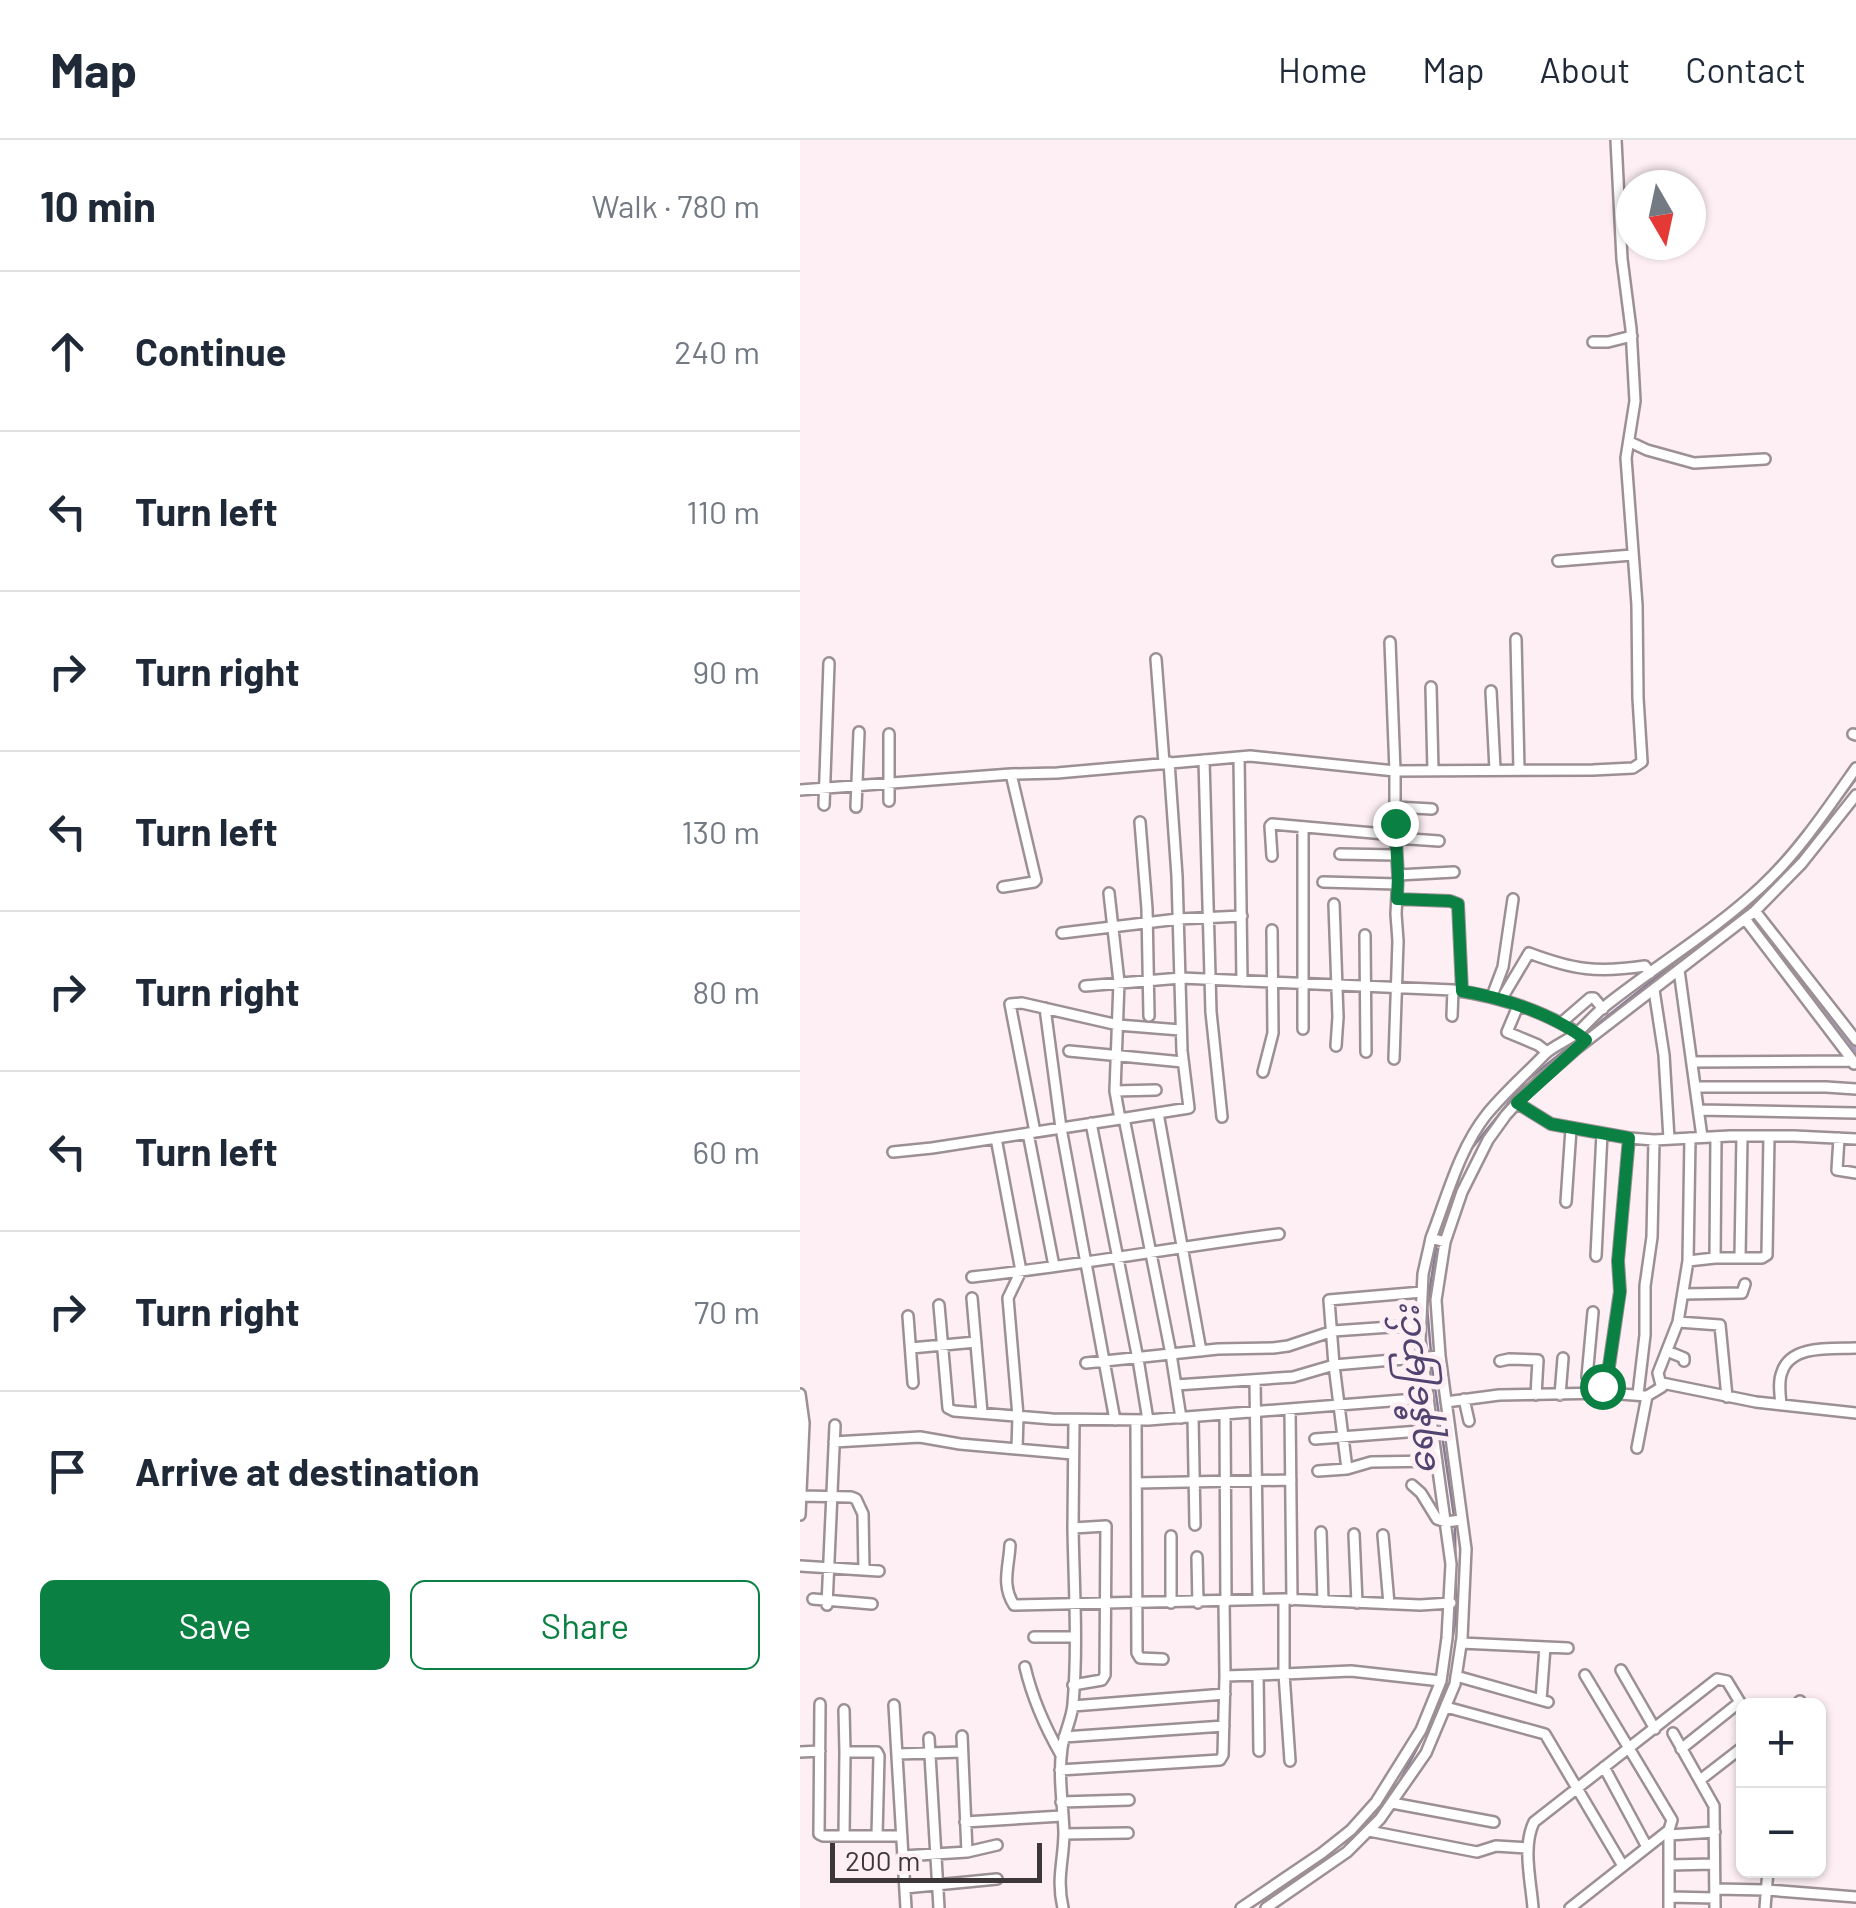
<!DOCTYPE html>
<html lang="en">
<head>
<meta charset="utf-8">
<style>
	:root { --surface:#fff; --page:#f6f6f7; --text:#1f2937; --muted:#747a83; --line:#e0e1e3; --accent:#0b8043 }
	body { margin:0; font-family:Barlow,"Noto Sans Myanmar",sans-serif; background:var(--page); color:var(--text) }
	.controls { position:absolute; right:30px; bottom:30px; display:grid; overflow:hidden; border-radius:15px; box-shadow:0 2px 8px #0004 }
	.controls button { width:90px; height:90px; display:grid; place-items:center; padding:0; border:0; border-bottom:2px solid var(--line); background:var(--surface); color:var(--text); font:50px sans-serif }
	.compass { position:absolute; left:816px; top:30px; width:90px; height:90px; border-radius:50%; background:var(--surface); box-shadow:0 2px 8px #0004; rotate:171deg }
	.scale { position:absolute; left:30px; bottom:25px; width:212px; box-sizing:border-box; padding-left:10px; border:5px solid #3d3739; border-top:0; font-size:28px; line-height:35px; white-space:nowrap; color:#3d3739; -webkit-text-stroke:8px #fdeff4; paint-order:stroke }
	.stop { position:absolute; width:30px; height:30px; margin:-22px; border:8px solid #0b8043; border-radius:50%; background:#fff }
	.stop.end { background:#0b8043; border-color:#fff; box-shadow:0 2px 10px #0008 }
	.list { margin:0; padding:0; list-style:none }
	h2 { display:flex; justify-content:space-between; align-items:center; height:130px; margin:0; padding:0 40px; font-size:42px }
	h2 small { font-size:32px; font-weight:400; color:var(--muted) }
	.list li { display:grid; grid-template-columns:65px 1fr auto; gap:30px; align-items:center; box-sizing:border-box; height:160px; padding:0 40px; border-top:2px solid var(--line) }
	.list b { display:block; font-size:38px; white-space:nowrap }
	.list em { font-size:32px; font-style:normal; color:var(--muted) }
	.actions { display:flex; gap:20px; padding:30px 40px }
	.actions a { flex:1; padding:22px 0; border:2px solid var(--accent); border-radius:15px; text-align:center; font-size:35px; color:var(--accent) }
	.actions .main { background:var(--accent); color:#fff }
	.icon { flex:none; width:55px; height:55px; fill:none; stroke:currentColor; stroke-width:2; stroke-linecap:round; stroke-linejoin:round }
	.map { position:relative; flex:none; width:1056px; height:1768px; overflow:hidden }
	header { display:flex; align-items:center; gap:60px; box-sizing:border-box; height:140px; padding:0 50px; background:var(--surface); border-bottom:2px solid var(--line) }
	header strong { font-size:48px }
	nav { display:flex; gap:55px; margin-inline-start:auto; font-size:35px }
	main { display:flex }
	aside { flex:1; background:var(--surface) }
	.map>svg:first-child { display:block }
	.lines { fill:none; stroke-linecap:round; stroke-linejoin:round }
	.stream { stroke:#867e94; stroke-width:2.5 }
	.canal { stroke:#a59dbb; stroke-width:8 }
	.minor-casing { stroke:#9c9094; stroke-width:14 }
	.minor { stroke:#fff; stroke-width:9 }
	.route { stroke:#0b8043; stroke-width:12 }
	.labels { text-anchor:middle; stroke-width:10; stroke-linejoin:round; paint-order:stroke }
	.water-label { font-size:35px; font-style:italic; fill:#514370; stroke:#fdeff4 }
</style>
</head>
<body>
<header>
<strong>Map</strong>
<nav><a>Home</a><a>Map</a><a>About</a><a>Contact</a></nav>
</header>
<main>
<aside>
<h2>10 min<small>Walk · 780 m</small></h2>
<ul class="list">
<li><svg class="icon" aria-label="ahead" viewBox="0 0 24 24"><path d="M12 20V5M6 11l6-6 6 6"/></svg><div><b>Continue</b></div><em>240 m</em></li>
<li><svg class="icon" aria-label="left" viewBox="0 0 24 24"><path d="M17 20v-9H6M10 6l-5 5 5 5"/></svg><div><b>Turn left</b></div><em>110 m</em></li>
<li><svg class="icon" aria-label="right" viewBox="0 0 24 24"><path d="M7 20v-9h11M14 6l5 5-5 5"/></svg><div><b>Turn right</b></div><em>90 m</em></li>
<li><svg class="icon" aria-label="left" viewBox="0 0 24 24"><path d="M17 20v-9H6M10 6l-5 5 5 5"/></svg><div><b>Turn left</b></div><em>130 m</em></li>
<li><svg class="icon" aria-label="right" viewBox="0 0 24 24"><path d="M7 20v-9h11M14 6l5 5-5 5"/></svg><div><b>Turn right</b></div><em>80 m</em></li>
<li><svg class="icon" aria-label="left" viewBox="0 0 24 24"><path d="M17 20v-9H6M10 6l-5 5 5 5"/></svg><div><b>Turn left</b></div><em>60 m</em></li>
<li><svg class="icon" aria-label="right" viewBox="0 0 24 24"><path d="M7 20v-9h11M14 6l5 5-5 5"/></svg><div><b>Turn right</b></div><em>70 m</em></li>
<li><svg class="icon" aria-label="arrive" viewBox="0 0 24 24"><path d="M6 21V4h12l-3 4 3 4H6"/></svg><div><b>Arrive at destination</b></div></li>
</ul>
<div class="actions"><a class="main">Save</a><a>Share</a></div>
</aside>
<div class="map">
<svg width="1056" height="1768" viewBox="0 0 1056 1768">
	<rect width="100%" height="100%" fill="#fdeff4"/>
	<g class="lines">
		<path class="stream" d="M982,731l13,-11 61,-81
			M639,1094l29,-81 58,-72 206,-164
			M631,1213l-4,-46 10,-65
			M631,1221l23,155
			M581,1662l18,-20 42,-78 15,-86 -1,-94
			M531,1711l22,-15 20,-24
			M451,1768l57,-41"/>
		<path class="canal" d="M945,766l111,145"/>
		<defs>
			<path id="minor" d="M793,202h15l24,-6
				M830,302l17,8 47,13 71,-4
				M758,421l74,-6
				M716,499l3,131
				M356,519l8,104
				M631,547l2,84
				M691,551l4,78
				M89,594v67
				M1053,594l3,1
				M439,617l3,224
				M404,620l7,252 11,105
				M0,650l211,-16
				M24,665l5,-142
				M56,667l3,-75
				M595,667l37,2
				M340,682l7,87 2,107
				M503,687v202
				M596,698l43,3
				M540,714l57,1
				M472,716l-2,-30 2,-2 124,11
				M598,735l56,-3
				M523,742l74,2
				M203,747l31,-5 2,-2 -25,-106 46,-1 193,-17 145,15 -5,-129
				M597,759l53,2 8,3 4,87
				M534,764l4,113 -2,29
				M955,771l101,129
				M945,779l108,142
				M262,793l116,-14 64,-3
				M565,795l1,117
				M879,830l23,167
				M285,846l96,-8 272,12c43,6 88,20 125,43
				M854,850l10,65 5,84
				M692,856l11,-29 10,-68
				M701,860l28,-47c45,17 68,20 116,13l5,7
				M718,866l-11,26 31,13 9,7
				M245,868l16,120 54,292
				M652,876l1,-26
				M761,883l29,-25h4l9,11
				M269,911l114,11
				M594,919l4,-118 -2,-27 2,-39 -3,-52v-52l198,-1 40,-2 9,-6 -4,-64 -1,-93 -11,-147 9,-57 -4,-72 -9,-70 -6,-119
				M892,922l161,-1 1,3
				M463,932l10,-39 -1,-103
				M895,947h131l30,2
				M315,951l41,-1
				M717,963l34,21 78,14 25,2 76,-4h64l62,3
				M899,970l157,3
				M358,973l43,238
				M324,978l47,236 10,64
				M320,979l69,-11 -7,-57 -5,-175 -8,-114
				M291,983l47,236 10,61
				M235,992l-25,-128 12,-1 96,22 62,5
				M228,993l26,133
				M196,998l25,133 -13,27 10,118 -1,33
				M1039,998l-2,32 19,3
				M93,1012l39,-4 188,-29 -5,-28 4,-109 -10,-89
				M766,1062l5,-73
				M631,1098c16,-41 28,-89 56,-124 18,-22 39,-40 58,-60 8,-8 22,-13 32,-21 9,-8 17,-18 27,-26 51,-41 109,-75 157,-120 36,-33 67,-79 95,-119
				M796,1116l6,-123
				M915,1118l1,-121
				M940,1118l2,-122
				M888,1121l27,-3h47l5,-3 2,-119
				M172,1137c103,-11 204,-30 307,-43
				M883,1154l59,-1 3,-9
				M172,1158l10,115
				M139,1165l9,103 6,3 98,8 96,1 280,-22
				M793,1172l-6,65 3,5 16,4
				M108,1176l5,67
				M878,1182l42,3 7,72
				M111,1208l65,-6
				M867,1211l17,7v3
				M700,1221l9,-2 29,1 -2,35
				M286,1223l132,-14 55,-1 15,-2 45,-15 87,-6
				M455,1240l3,219
				M376,1245l117,-8 41,-12 106,-9
				M861,1245l-3,-12 20,-51 10,-61 2,-123
				M807,1253l-1,-6 14,-96 -2,-30 11,-123
				M0,1254l4,29 -4,92
				M838,1254l7,-59v-49l7,-49 2,-97
				M760,1255l3,-37
				M664,1259l5,22
				M646,1262l53,-7 108,-2 40,3 15,-9v-4l94,19 100,11
				M981,1265c-1,-11 -3,-24 1,-33 9,-28 51,-23 74,-24
				M490,1269l2,191
				M425,1274l1,188
				M393,1277l2,108
				M336,1280l1,233 3,5 23,1
				M515,1299l118,-9
				M34,1302l86,-5 40,7 113,10
				M837,1308l10,-52
				M547,1329l-13,-104 -5,-65 93,-8
				M518,1331l29,-2 24,-7 66,-1
				M337,1343l154,-3
				M612,1345l9,8 16,26 9,3 15,-2
				M0,1356l51,1 5,2 7,15 1,56
				M273,1388l1,-108
				M521,1392l2,69
				M554,1394l3,69
				M583,1395l6,69
				M371,1396v67
				M210,1405c-1,22 -9,40 4,60l270,-6 136,6 31,-2
				M397,1417l1,46
				M0,1426l79,5
				M13,1459l59,5
				M424,1462l1,74 59,-2v-75
				M27,1465l8,-180
				M234,1497h40
				M661,1503l107,5
				M225,1527c7,30 20,60 36,88
				M821,1530l34,59
				M458,1535l1,76
				M656,1536l92,26
				M741,1560l4,-53
				M20,1564l-1,130 4,2h79
				M94,1565l12,203
				M273,1566l152,-12
				M995,1566l5,-5
				M646,1567l99,27 78,132
				M44,1570l1,42
				M873,1593l41,73 1,102
				M162,1596l5,116
				M264,1597l160,-11
				M129,1598l10,170
				M881,1609l59,-47
				M0,1612l20,-1
				M97,1614l65,-2
				M490,1621l-6,-87 67,-3 90,10
				M804,1627l43,80
				M260,1630l160,-10 3,-5 2,-79
				M900,1640l44,-34
				M261,1662l68,-2
				M592,1663l102,19
				M165,1682l97,-6
				M569,1691l108,21 19,-6 32,2
				M264,1694l64,-1
				M869,1695l46,-3
				M44,1696l1,-84h32l2,4 -2,80
				M103,1716l64,-4 30,-7
				M869,1725l45,-1
				M105,1748l92,-9
				M915,1749l52,1 89,7
				M869,1757l46,1
				M263,1768c-7,-30 1,-48 1,-76 -1,-28 -6,-55 -2,-84 2,-15 10,-29 11,-44 5,-58 1,-118 0,-176l33,-2 -1,149 -3,5 -29,5
				M441,1768l81,-55 29,-23 25,-28 45,-72 20,-49 6,-43 4,-74 -31,-224 3,-66 7,-31 1,-5 14,4
				M466,1768l81,-56 33,-33 46,-66 29,-69 7,-46 4,-89 -26,-193 -4,-56 9,-58 17,-50 26,-52 18,-25 21,-23 49,-43 179,-138 47,-48 54,-68
				M733,1768c-2,-27 -11,-61 1,-86l183,-143 10,2 17,28
				M770,1768l99,-78 3,-10 -87,-145
				M869,1768v-78
				M965,1768l3,-38"/>
		</defs>
		<use href="#minor" class="minor-casing"/>
		<use href="#minor" class="minor"/>
	</g>
	<g class="lines">
		<path class="route" d="M595,683l3,52 -1,24 53,2 8,3 4,87c42,7 91,23 124,49l-69,63 34,21 78,14 -11,123 2,31 -14,94h-4"/>
	</g>
	<g class="labels">
		<g class="water-label">
			<text transform="translate(615 1250) rotate(-96)" y="12">ရေနီမြောင်း</text>
		</g>
	</g>
</svg>
<div class="controls">
<button>+</button>
<button>−</button>
</div>
<svg class="compass" viewBox="-18 -18 36 36"><path d="M0-13l5 13h-10z" fill="#e53935"/><path d="M0 13l5-13h-10z" fill="#747a83"/></svg>
<div class="scale">200 m</div>
<div class="stop" style="left:802px;top:1246px"></div>
<div class="stop end" style="left:595px;top:683px"></div>
</div>
</main>
</body>
</html>
